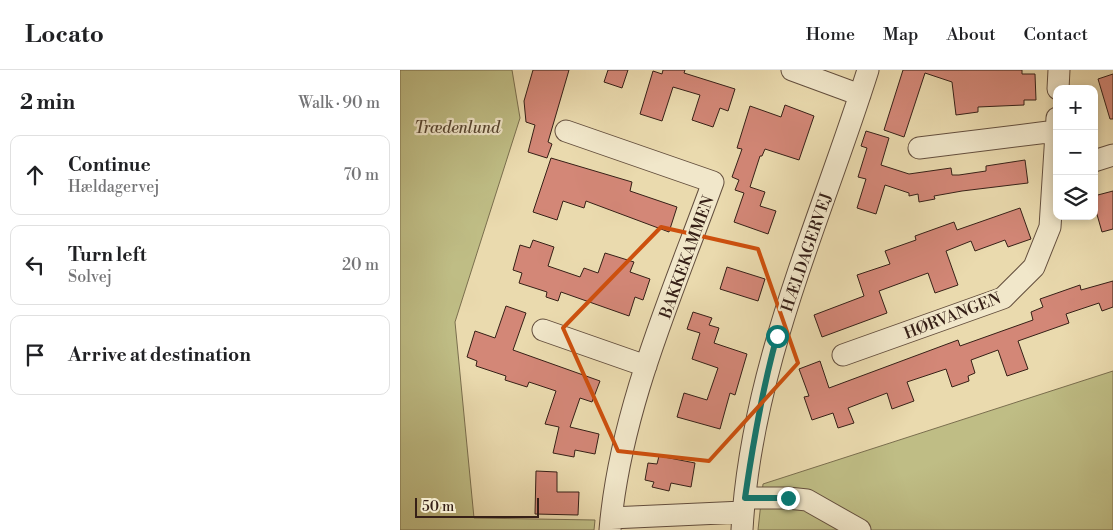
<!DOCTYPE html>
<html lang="en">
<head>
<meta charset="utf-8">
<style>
	:root { --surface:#fff; --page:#f6f6f6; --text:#202124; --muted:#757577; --line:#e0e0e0 }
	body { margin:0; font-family:"Libre Bodoni",serif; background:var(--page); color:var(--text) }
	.controls { position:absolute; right:15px; top:15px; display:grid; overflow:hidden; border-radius:10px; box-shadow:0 2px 8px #0003 }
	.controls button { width:45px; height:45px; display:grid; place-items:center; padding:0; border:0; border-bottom:1px solid var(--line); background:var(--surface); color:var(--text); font:25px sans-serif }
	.scale { position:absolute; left:15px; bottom:12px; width:124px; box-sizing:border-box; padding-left:5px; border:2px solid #362017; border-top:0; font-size:14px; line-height:18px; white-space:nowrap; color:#362017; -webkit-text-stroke:4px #f1e7ca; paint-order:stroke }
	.stop { position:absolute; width:15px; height:15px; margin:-11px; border:4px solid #0f766e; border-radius:50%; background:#fff }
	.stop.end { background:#0f766e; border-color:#fff; box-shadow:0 1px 5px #0008 }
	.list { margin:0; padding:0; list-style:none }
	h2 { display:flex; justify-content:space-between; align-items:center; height:65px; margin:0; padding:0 20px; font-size:21px }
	h2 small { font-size:16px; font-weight:400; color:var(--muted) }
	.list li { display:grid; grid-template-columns:32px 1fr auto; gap:15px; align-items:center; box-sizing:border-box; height:80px; margin:0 10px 10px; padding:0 10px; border:1px solid var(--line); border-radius:10px }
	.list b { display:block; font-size:19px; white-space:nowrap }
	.list p { margin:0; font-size:16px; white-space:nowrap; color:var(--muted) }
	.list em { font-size:16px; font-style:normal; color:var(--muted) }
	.icon { flex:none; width:28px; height:28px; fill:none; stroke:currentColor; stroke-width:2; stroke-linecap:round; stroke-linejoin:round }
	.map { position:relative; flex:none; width:713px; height:460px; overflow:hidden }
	header { display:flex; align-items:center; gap:30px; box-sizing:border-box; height:70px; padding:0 25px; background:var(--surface); border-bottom:1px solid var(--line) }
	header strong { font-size:24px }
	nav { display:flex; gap:28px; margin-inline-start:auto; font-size:18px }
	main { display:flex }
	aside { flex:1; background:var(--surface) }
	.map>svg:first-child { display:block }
	.green { fill:#bfbd85; stroke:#7a6e4e }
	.building { fill:#d38777; stroke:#362017 }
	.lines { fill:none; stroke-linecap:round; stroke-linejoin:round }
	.minor-casing { stroke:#634e3d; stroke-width:23 }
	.minor { stroke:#f1e7ca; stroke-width:21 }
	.route { stroke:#0f766e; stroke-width:6 }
	.marked { fill:none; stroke:#cd500e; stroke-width:4; stroke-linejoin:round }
	.labels { text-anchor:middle; stroke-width:4.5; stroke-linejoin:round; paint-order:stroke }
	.park-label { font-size:16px; font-style:italic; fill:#584732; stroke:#f1e7ca }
	.street-label { font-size:16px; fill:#362017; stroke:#f1e7ca }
</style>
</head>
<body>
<header>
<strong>Locato</strong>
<nav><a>Home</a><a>Map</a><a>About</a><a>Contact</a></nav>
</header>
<main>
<aside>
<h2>2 min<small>Walk · 90 m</small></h2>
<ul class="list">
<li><svg class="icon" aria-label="ahead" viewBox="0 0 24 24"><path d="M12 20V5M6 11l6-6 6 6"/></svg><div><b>Continue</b><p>Hældagervej</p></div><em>70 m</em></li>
<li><svg class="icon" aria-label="left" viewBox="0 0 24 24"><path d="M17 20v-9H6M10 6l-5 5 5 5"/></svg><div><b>Turn left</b><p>Solvej</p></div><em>20 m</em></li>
<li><svg class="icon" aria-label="arrive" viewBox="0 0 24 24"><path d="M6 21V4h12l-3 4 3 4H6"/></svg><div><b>Arrive at destination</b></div></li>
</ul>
</aside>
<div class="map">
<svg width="713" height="460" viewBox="0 0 713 460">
	<rect width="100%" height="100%" fill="#eadaae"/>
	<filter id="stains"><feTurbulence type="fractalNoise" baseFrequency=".004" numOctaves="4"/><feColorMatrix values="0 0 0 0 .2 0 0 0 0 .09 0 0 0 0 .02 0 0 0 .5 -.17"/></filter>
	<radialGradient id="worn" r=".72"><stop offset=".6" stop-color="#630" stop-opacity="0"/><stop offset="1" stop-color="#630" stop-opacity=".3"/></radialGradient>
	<path class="green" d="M0,0h112l8,48 -65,204 19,196 121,2 -1,10h-194z
		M713,301v159h-355l5,-46z"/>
	<path class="building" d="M133,0h36l-21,72 4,2 -5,14 -19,-6 7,-27 -9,-3 -2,-21z
		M208,0h20l-6,18 -18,-6z
		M263,0h22l-1,3 51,16 -7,22 -8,-3 -7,19 -21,-7 8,-25 -27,-8 -11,34 -22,-7 13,-43 9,3z
		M503,0h119v4h13l1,26h-12v5l-46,2v5l-22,3 -4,-33 -27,-9 -21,64 -20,-7z
		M713,4v45h-3l-12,-40z
		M385,35l29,11 -15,44 -34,-11 -3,7h-2l-10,31 15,5 -5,14 16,5 -8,23 -34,-12 10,-29 -9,-3 4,-10 -7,-3 10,-28 -5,-1 13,-42 31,11z
		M466,61l23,7 -8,27 28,9 42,-6 1,7h7l27,-4v-5l39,-6 3,23 -66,8 -28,5 1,3 -16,3 -1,-8 -9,2v-3l-24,-8 -9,29 -19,-6 9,-29 -8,-2 9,-29 -6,-2z
		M151,88l81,24 -2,9 47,16 -8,25 -83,-31 -2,7 -21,-7 -6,19 -24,-8z
		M713,121v38l-11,3 -8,-28v-8z
		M620,138l11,31 -23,8 -3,-7 -30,11 -4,-10 -25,10 12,34 -23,8 -7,-20 -49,18 8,22 -65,24 -8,-22 50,-19 -7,-21 33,-11 -5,-13 31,-11 -1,-4 39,-14 3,8z
		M133,170l21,7 -6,19 32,11 4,-9 14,5 7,-20 29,9 -4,10 20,7 -7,21 -8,-3 -6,19 -68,-24 -3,9 -12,-4 1,-5 -28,-9 3,-10 -9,-3 7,-25 10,3z
		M327,197l38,12 -7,22 -38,-12z
		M713,211v26l-11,4 -3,-8 -33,11 3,9 -51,18 10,28 -21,7 -9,-26 -27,10 4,13 -7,3 1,5 -17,6 -6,-18 -39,13 7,19 -22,8 -5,-16 -39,15 6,15 -16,5 -5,-15 -21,7 -8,-23 5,-1 -10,-27 21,-8 9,27 129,-48 2,6 73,-26 -2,-8 12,-5 -3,-8 40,-14 1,5z
		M106,236l20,7 -13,37 87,31 -8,21 -12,-4 -10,29 29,7 -4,20 -20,-4 -1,7 -21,-4 6,-26 -14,-3 11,-33 -27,-9 -2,5 -22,-7 1,-4 -30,-10 1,-5 -10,-4 8,-26 20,7z
		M293,242l19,6 -3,7 10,3 -5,15 33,11 -12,41 -5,-2 -10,36 -43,-12 7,-24 23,7 11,-32 -26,-9 8,-26 -13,-4z
		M259,386l36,7 -4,24 -20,-4 -2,8 -17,-4 2,-5 -9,-2 3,-17 9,1z
		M136,401l21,1v20h22l-1,23 -43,-1z"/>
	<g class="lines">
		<defs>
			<path id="minor" d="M392,0l68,25
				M658,19l1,-19
				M166,61l147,51c-41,113 -93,228 -103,348
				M519,78l137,-17
				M694,91l19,-6
				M143,260l103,36
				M443,285l160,-57 31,-31 16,-40 7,-109
				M345,428h43l19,2 53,30
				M211,448l132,-6
				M342,460c9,-162 78,-308 126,-460"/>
		</defs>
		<use href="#minor" class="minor-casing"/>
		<use href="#minor" class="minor"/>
	</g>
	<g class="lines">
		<path class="route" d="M377,266c-15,54 -24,107 -32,162h43"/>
	</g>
	<path class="marked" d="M261,157l97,22 40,114 -89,98 -91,-10 -55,-123z"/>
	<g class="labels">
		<g class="park-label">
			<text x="57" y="63">Trædenlund</text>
		</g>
		<g class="street-label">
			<text transform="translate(406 182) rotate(-71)" y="6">HÆLDAGERVEJ</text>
			<text transform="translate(286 187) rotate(-70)" y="6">BAKKEKAMMEN</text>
			<text transform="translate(552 245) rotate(-21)" y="6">HØRVANGEN</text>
		</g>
	</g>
	<rect width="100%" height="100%" filter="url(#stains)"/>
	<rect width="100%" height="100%" fill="url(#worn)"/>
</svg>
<div class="controls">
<button>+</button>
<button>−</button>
<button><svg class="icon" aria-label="layers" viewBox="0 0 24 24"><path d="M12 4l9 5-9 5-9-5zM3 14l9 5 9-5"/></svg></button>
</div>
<div class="scale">50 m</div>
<div class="stop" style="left:377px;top:266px"></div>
<div class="stop end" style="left:388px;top:428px"></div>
</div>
</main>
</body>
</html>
